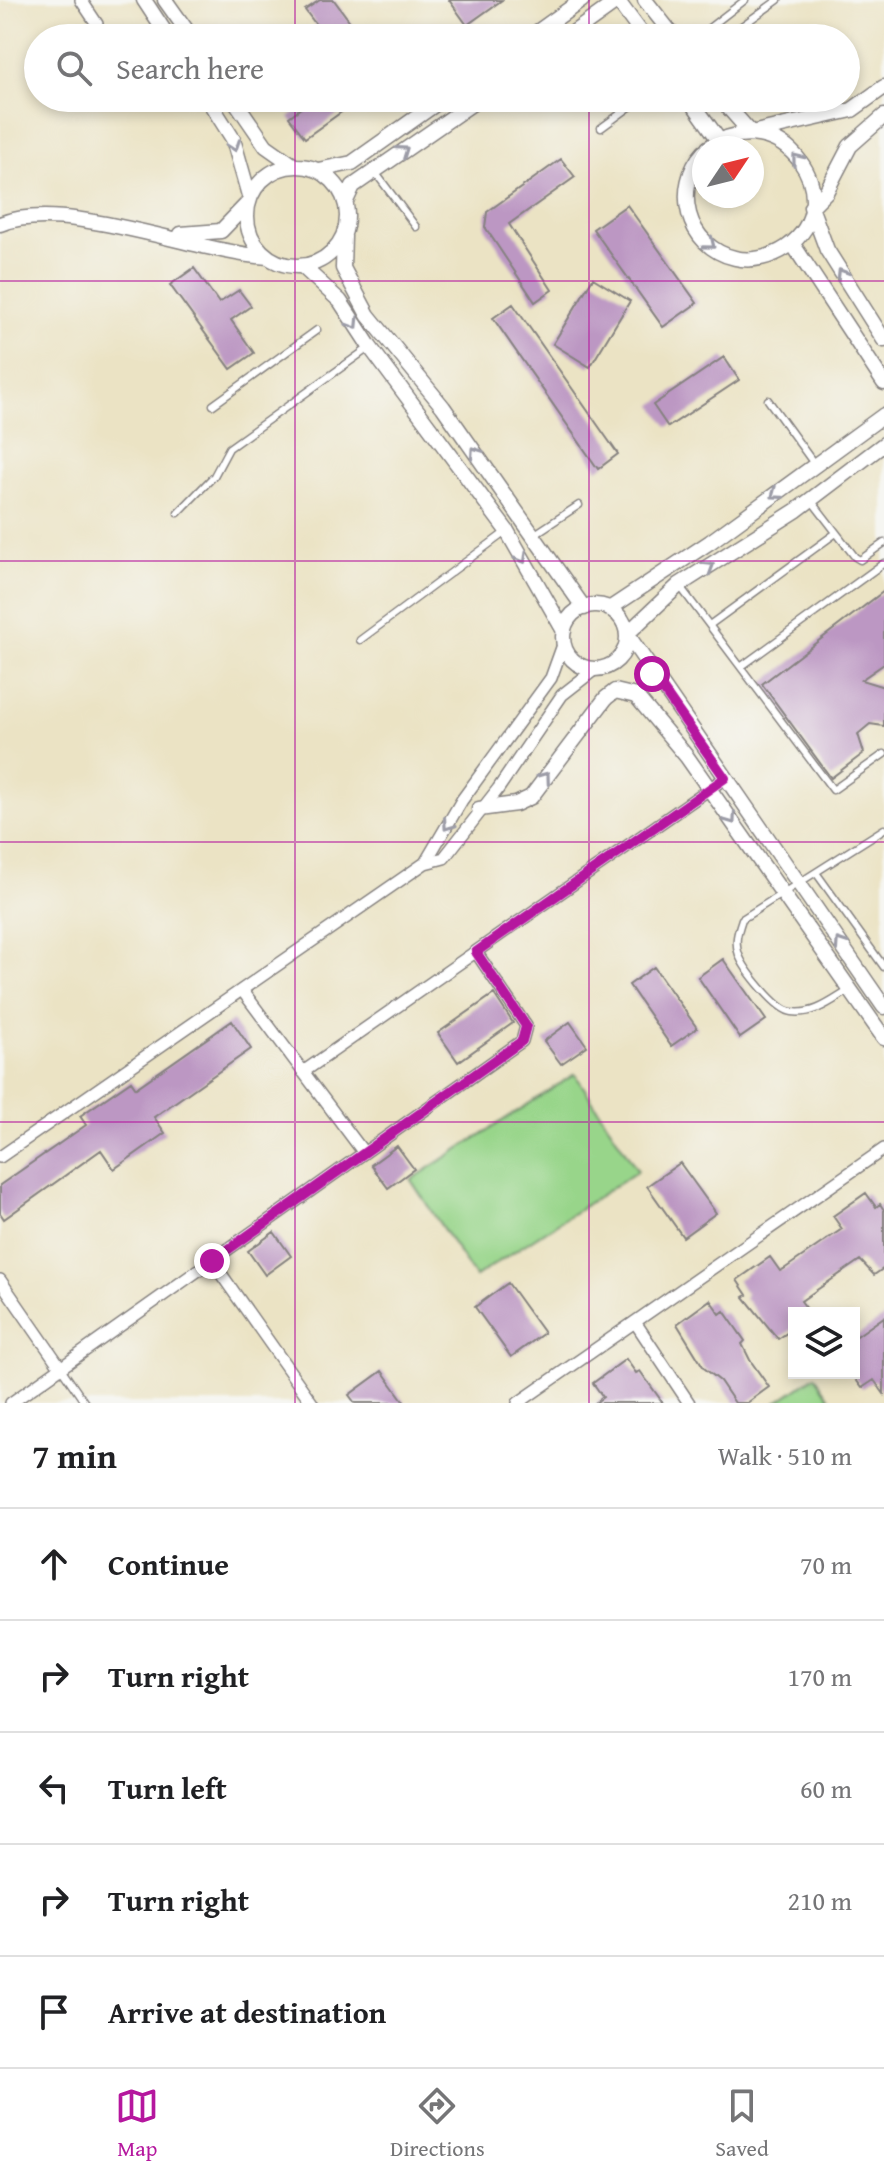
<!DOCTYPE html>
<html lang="en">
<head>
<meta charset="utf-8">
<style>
	:root { --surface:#fff; --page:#f2f2f2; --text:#202124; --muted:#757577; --line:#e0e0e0; --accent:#b5179e }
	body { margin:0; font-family:"Gentium Book Plus",serif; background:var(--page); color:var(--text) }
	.controls { position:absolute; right:24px; bottom:24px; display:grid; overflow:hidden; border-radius:0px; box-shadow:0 4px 12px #0003 }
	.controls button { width:72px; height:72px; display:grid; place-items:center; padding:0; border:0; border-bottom:2px solid var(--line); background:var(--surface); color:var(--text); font:40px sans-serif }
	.compass { position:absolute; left:692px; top:136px; width:72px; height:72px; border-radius:50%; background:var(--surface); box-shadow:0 4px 12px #0003; rotate:55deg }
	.stop { position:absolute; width:24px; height:24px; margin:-18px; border:6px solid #b5179e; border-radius:50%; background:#fff }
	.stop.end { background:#b5179e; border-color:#fff; box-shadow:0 2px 8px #0008 }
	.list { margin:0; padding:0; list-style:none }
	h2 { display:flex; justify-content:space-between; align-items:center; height:104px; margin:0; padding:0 32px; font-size:34px }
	h2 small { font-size:26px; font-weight:400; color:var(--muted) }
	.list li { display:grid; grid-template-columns:52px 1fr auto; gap:24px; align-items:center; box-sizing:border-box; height:112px; padding:0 32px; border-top:2px solid var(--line) }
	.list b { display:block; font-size:30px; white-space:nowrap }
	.list em { font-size:26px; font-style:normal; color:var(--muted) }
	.icon { flex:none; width:44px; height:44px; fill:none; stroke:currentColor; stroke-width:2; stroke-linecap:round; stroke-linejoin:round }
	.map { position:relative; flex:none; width:884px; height:1403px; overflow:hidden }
	.search { position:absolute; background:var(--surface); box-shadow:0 4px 12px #0003; left:24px; right:24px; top:24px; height:88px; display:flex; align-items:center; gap:20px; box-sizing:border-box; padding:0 28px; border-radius:44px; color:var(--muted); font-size:30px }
	.sheet { height:664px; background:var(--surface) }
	nav { display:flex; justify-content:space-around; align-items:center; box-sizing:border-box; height:112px; border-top:2px solid var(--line); background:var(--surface); font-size:22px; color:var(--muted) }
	nav a { display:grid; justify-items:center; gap:4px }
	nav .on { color:var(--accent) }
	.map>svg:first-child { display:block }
	.garden { fill:#98d58a; stroke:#5d7c62; stroke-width:2 }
	.building { fill:#bc97c3 }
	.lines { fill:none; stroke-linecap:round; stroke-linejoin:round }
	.service-casing { stroke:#868280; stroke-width:9 }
	.minor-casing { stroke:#868280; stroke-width:14 }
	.tertiary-casing { stroke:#868280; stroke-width:17 }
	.service { stroke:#fff; stroke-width:6 }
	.minor { stroke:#fff; stroke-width:11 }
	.tertiary { stroke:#fff; stroke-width:14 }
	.oneway { stroke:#9c9ca7 }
	.route { stroke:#b5179e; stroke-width:10 }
	.grid { fill:none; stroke:#b5179e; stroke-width:2; stroke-opacity:0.55 }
</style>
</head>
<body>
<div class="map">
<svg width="884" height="1403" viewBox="0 0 884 1403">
	<rect width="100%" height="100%" fill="#f6f6f2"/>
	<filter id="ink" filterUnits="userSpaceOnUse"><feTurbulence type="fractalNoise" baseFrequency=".0125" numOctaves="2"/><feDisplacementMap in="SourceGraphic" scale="16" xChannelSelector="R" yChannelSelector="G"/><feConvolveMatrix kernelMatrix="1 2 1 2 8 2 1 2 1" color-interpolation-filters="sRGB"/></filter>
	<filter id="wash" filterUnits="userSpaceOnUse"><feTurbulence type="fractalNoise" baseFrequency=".006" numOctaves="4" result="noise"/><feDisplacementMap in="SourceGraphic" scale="32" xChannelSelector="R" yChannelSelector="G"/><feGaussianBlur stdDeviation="1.8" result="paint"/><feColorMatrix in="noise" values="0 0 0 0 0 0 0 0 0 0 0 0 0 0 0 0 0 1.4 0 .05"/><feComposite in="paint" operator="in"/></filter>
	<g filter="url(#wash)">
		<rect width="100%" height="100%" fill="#ebe3c4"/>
		<path class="garden" d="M575,1074l63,97 -163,106 -64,-97z
			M815,1376l18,26 -57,1z"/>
		<g id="blocks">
			<path class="building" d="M320,0h14l28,38h-36l-21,-28z
				M449,0h53l-35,25z
				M314,98h47l-56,40 -16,-21z
				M561,159l14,18 -66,47 43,66 -17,12 -50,-75 2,-15z
				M627,205l70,98 -34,24 -70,-98z
				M194,268l25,35 20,-13 12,16 -20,14 23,33 -23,16 -61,-84z
				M593,278l37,23 -40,66 -37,-23z
				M513,304l105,150 -20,15 -105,-151z
				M724,357l15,23 -71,47 -15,-22z
				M884,591v73l-23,16 23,7v39l-14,-2 -12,10 6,19 -33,25 -69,-94z
				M723,959l43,61 -26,18 -42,-61z
				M654,967l43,61 -26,18 -42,-61z
				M494,994l19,29 -55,39 -20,-29z
				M232,1021l19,28 -97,68 11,16 -51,36 -13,-19 -97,69 -4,-6v-28l86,-60 -6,-9 51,-35 5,7z
				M570,1022l17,24 -26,18 -17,-23z
				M397,1146l17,23 -26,19 -17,-23z
				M680,1163l36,50 -33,24 -36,-51z
				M866,1193l10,14 4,-3 4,6v58l-10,7 -14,-15 -59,41 9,12h-16v15l-16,11 -34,-42 3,-2 -10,-15 33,-23 10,14 4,-2 58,-40 -9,-13z
				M274,1232l17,24 -26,19 -17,-24z
				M508,1283l36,50 -33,24 -36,-50z
				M710,1300l10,14 4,-3 21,30 -3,3 8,16 19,27 -22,16h-12l-15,-22 -16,-13 -27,-44z
				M884,1317v77l-10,-14 -12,8 -8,-11v-39z
				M626,1359l10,14 4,-2 23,32h-68l8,-6 -10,-14z
				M382,1371l23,32h-50l-6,-8z"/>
		</g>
	</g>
	<g filter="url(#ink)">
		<use href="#blocks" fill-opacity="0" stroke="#868280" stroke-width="2"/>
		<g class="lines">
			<defs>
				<path id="service" d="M696,38l49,-38
					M725,38l53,-38
					M601,128l41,-30
					M375,172l41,55
					M768,400l47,65
					M213,405l104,-75
					M811,500l44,57 5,3 24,-17
					M178,513l36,-37 15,-28 141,-101
					M535,534l44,-29
					M679,585l154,205 51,-36
					M711,624l125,-91
					M360,640l147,-109
					M742,666l142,-103
					M817,874l67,93
					M848,991c-18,11 -34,24 -56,21 -15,-1 -48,-43 -53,-57 -5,-13 -1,-24 3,-36l142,-90
					M61,1368l24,35"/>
				<path id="minor" d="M81,0l16,24
					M564,642l-13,36 -89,122 -37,63 19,-5 54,-69 64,-94 32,-25
					M242,990l122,163
					M303,1072l422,-294
					M0,1157l425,-294
					M212,1261l100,142
					M0,1280l61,88
					M635,1322l54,81
					M11,1403l511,-362 4,-15 -50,-74
					M518,1403l366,-254"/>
				<path id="tertiary" d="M144,0l25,38
					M165,0l27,38
					M617,0l28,38
					M645,0l30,38
					M529,38l53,-38
					M566,38l53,-38
					M207,98l26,41 17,60
					M233,98l33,48 27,19
					M689,98l30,42
					M720,98l31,35 101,-23 32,-23
					M884,116l-34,30 -24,46 -15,15 16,43 57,90
					M704,152c-32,35 -18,95 31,106 18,4 37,-1 52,-11 66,-47 -6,-150 -79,-99
					M247 216a50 50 0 1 1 100 0a50 50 0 1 1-100 0Z
					M318,170l34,-7 92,-65
					M346,201l7,-15 127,-88
					M0,224c67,-26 196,29 268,33
					M181,234l40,-3 26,-27
					M344,236l-1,32 25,47 75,92 141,201
					M792,243l92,140
					M302,266l38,35 30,46 137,184 57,100
					M884,444l-87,66 -118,75 -52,49 257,373
					M563 637a32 32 0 1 1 64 0a32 32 0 1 1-64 0Z
					M609,609l101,-67 174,-127
					M479,809l37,-5 15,-7 75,-99 9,-7 21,5 51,61 197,281"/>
			</defs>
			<use href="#service" class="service-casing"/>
			<use href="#minor" class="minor-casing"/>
			<use href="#tertiary" class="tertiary-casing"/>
			<use href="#service" class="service"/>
			<use href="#minor" class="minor"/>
			<use href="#tertiary" class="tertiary"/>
		</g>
		<defs><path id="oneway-chevron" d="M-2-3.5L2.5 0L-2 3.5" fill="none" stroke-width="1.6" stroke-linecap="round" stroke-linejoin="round" transform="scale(2)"/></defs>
		<g class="oneway">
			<use href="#oneway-chevron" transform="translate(234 146) rotate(71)"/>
			<use href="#oneway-chevron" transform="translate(403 151) rotate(-35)"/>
			<use href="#oneway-chevron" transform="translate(797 159) rotate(-129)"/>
			<use href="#oneway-chevron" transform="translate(710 244) rotate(39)"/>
			<use href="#oneway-chevron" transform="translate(842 274) rotate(-122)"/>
			<use href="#oneway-chevron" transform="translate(354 324) rotate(58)"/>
			<use href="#oneway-chevron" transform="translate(475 452) rotate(-125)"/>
			<use href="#oneway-chevron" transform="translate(776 494) rotate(144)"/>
			<use href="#oneway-chevron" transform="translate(522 558) rotate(60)"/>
			<use href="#oneway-chevron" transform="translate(709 567) rotate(-32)"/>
			<use href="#oneway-chevron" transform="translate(545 777) rotate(-54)"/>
			<use href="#oneway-chevron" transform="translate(731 819) rotate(55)"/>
			<use href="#oneway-chevron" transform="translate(448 825) rotate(125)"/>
			<use href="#oneway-chevron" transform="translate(840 943) rotate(-124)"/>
		</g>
	</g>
	<g class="lines" filter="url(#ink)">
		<path class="route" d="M212,1261l310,-220 4,-15 -50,-74 249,-174 -73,-104"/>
	</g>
	<path class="grid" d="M295,0v38M589,0v38M295,98v1305M589,98v1305M0,281h884M0,561h884M0,842h884M0,1122h884"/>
</svg>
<div class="controls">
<button><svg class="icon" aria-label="layers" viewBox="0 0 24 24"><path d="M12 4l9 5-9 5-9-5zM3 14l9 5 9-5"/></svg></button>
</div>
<svg class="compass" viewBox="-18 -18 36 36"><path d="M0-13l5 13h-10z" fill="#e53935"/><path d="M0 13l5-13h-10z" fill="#757577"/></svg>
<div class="stop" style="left:652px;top:674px"></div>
<div class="stop end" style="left:212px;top:1261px"></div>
<div class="search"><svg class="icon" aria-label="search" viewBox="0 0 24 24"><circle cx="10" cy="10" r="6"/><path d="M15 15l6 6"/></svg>Search here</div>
</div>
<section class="sheet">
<h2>7 min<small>Walk · 510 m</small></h2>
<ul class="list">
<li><svg class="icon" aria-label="ahead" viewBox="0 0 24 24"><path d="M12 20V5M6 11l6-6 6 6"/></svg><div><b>Continue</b></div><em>70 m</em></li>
<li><svg class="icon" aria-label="right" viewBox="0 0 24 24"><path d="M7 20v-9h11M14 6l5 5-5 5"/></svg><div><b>Turn right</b></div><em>170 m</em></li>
<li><svg class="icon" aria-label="left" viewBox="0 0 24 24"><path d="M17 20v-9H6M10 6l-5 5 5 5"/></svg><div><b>Turn left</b></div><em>60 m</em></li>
<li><svg class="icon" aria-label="right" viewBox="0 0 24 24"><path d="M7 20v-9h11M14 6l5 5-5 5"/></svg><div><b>Turn right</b></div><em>210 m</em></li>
<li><svg class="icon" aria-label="arrive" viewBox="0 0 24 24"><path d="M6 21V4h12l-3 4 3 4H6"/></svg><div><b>Arrive at destination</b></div></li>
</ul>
</section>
<nav>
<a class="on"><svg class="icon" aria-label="map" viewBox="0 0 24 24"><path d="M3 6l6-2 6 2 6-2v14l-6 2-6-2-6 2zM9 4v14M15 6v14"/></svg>Map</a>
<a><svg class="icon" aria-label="directions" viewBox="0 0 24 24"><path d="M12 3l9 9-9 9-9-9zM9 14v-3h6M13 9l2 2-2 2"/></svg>Directions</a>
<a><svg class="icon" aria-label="saved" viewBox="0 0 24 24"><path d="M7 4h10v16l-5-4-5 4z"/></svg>Saved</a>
</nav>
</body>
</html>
